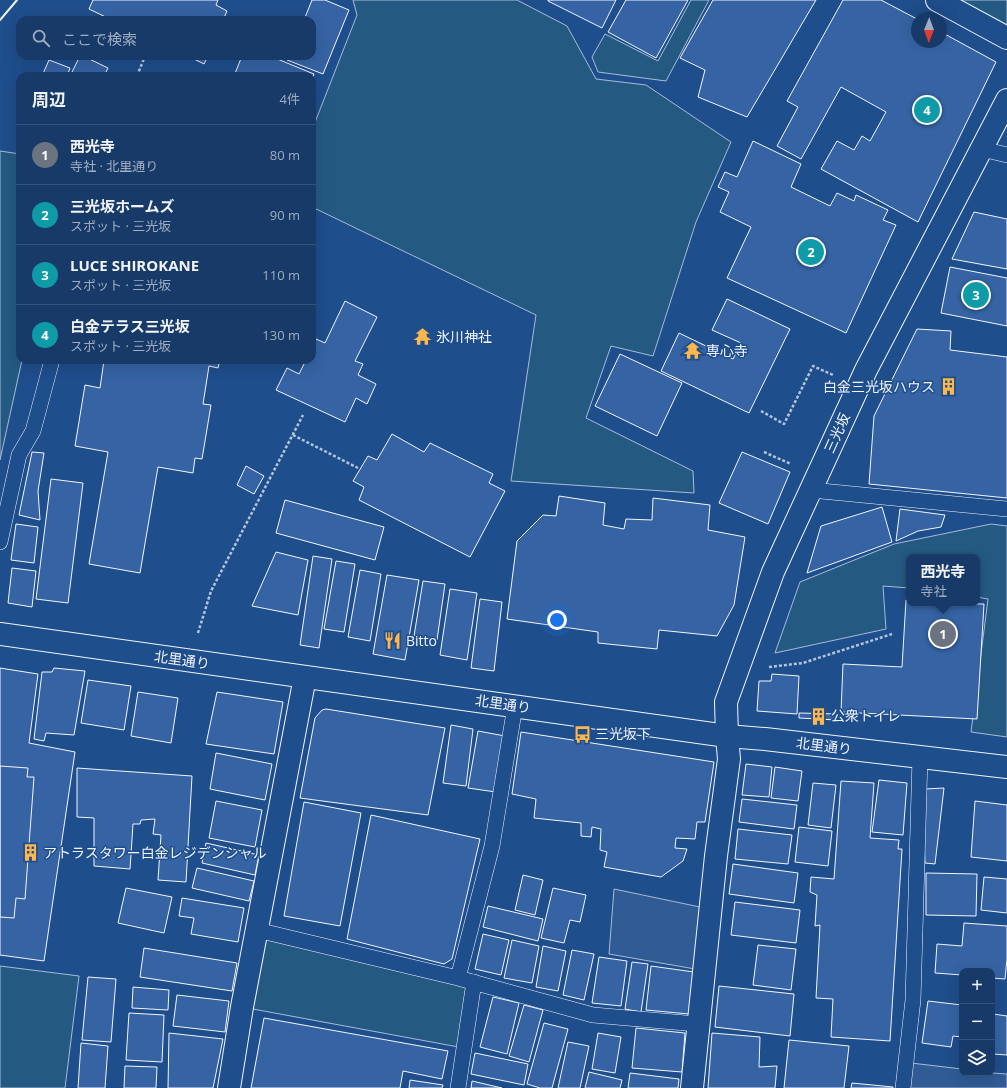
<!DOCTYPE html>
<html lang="ja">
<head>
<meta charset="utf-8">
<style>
	:root { --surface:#173a69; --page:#20416f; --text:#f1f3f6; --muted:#9eadc0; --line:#36547d; --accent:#e797bd }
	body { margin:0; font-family:"Open Sans","Noto Sans JP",sans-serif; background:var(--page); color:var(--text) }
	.controls { position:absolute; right:12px; bottom:12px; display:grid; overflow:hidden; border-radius:8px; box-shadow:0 4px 16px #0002 }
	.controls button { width:36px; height:36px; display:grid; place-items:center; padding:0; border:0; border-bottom:1px solid var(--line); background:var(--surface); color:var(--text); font:20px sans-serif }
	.compass { position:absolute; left:911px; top:12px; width:36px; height:36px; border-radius:50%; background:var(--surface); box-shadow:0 4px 16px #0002; rotate:181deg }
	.you { position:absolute; left:557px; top:620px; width:14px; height:14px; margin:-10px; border:3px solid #fff; border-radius:50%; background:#1a73e8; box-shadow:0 0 0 6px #1a73e833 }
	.badge { display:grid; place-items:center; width:26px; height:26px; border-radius:50%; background:var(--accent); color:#fff; font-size:13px; font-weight:700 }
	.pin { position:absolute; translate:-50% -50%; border:2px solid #fff; box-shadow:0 1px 4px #0006 }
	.popup { position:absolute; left:906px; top:554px; width:74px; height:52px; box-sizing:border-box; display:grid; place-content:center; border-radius:8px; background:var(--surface); filter:drop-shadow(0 1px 3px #0005); font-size:13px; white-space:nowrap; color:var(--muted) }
	.popup b { font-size:15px; color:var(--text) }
	.popup::after { content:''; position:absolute; left:50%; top:100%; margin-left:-8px; border:8px solid transparent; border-top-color:var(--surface) }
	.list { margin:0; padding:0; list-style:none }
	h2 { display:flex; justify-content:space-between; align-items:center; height:52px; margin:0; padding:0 16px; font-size:17px }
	h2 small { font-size:13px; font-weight:400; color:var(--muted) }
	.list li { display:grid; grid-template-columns:26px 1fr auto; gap:12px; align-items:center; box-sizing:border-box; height:60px; padding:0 16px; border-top:1px solid var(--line) }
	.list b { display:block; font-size:15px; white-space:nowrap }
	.list p { margin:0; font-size:13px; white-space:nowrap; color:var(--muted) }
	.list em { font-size:13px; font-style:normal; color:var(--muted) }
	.icon { flex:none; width:22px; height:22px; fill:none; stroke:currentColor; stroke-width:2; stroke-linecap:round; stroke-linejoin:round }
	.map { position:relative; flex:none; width:1007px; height:1088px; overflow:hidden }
	.search { position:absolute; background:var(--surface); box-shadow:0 4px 16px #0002; left:16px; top:16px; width:300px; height:44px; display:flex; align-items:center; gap:10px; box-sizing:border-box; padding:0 14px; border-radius:12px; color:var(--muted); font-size:15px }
	.panel { position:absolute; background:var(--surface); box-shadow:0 4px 16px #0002; left:16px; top:72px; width:300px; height:292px; border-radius:12px }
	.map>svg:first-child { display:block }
	.green { fill:#245a82; stroke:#a8bbd7 }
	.parking { fill:#305b95; stroke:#a8bbd7 }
	.building { fill:#3563a3; stroke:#f2f6ff }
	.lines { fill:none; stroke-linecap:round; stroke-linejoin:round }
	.lane-casing { stroke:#f2f6ff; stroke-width:16 }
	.street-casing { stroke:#f2f6ff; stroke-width:24 }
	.primary-casing { stroke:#f2f6ff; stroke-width:24 }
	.path { stroke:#b3c4dc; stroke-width:2.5; stroke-dasharray:3 2; stroke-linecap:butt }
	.lane { stroke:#1f4e8c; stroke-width:15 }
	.street { stroke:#1f4e8c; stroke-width:22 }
	.primary { stroke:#1f4e8c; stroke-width:22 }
	.wall { stroke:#f2f6ff; stroke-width:2 }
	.labels { text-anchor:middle; stroke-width:3; stroke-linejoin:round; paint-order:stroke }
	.poi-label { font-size:14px; fill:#f2f6ff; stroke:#1f4e8c; text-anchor:start }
	.street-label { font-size:14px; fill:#f2f6ff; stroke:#1f4e8c }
</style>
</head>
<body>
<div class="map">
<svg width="1007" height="1088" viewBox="0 0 1007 1088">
	<rect width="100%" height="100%" fill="#1f4e8c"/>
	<path class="green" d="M353,0h164l50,26 29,53 50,6 85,57 -35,80 -43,134 -42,-10 -25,72 107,53 1,22 -183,-12 25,-166 -224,-108v-77l45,-115z
		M691,0h18l-43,81 -68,-9 -6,-15 13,-23 53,27z
		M957,0h50v27z
		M0,151l20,3v206h2l-22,100z
		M991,524l16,2v211l-36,-5 17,-133 -11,-2v-40h-68v31l-26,-2 3,43 -111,24 25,-71 94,-38z
		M257,930l217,52 -10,66 -222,-41z
		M0,966l79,10 -14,112h-65z"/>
	<path class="parking" d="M614,889l86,18 -5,62 -86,-15z
		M911,1063l51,6v4h30l15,1v14h-98z"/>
	<path class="building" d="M93,0h125l-2,5 11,6 -4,9h-111l-23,-11z
		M312,0h13l24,10 -26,64 -36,-14 2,-4h23v-36h-8z
		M548,0h68l-14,28 -54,-27z
		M626,0h62l-32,58 -48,-26z
		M713,0h103l-69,117 -49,-20 7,-27 -25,-12z
		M843,0h38l36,19v23h24v-10l55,30 -78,160 -97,-53 16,-28 17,9 8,-14 8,5 16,-29 -45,-25 -40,72 -24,-13 21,-39 -11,-6z
		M80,56h3l25,12 -4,8h-34z
		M188,56h20l-4,8z
		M242,56h28l44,18 -2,5v-3h-78z
		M49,60l21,8 -3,8h-25z
		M753,141l48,23 -10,23 39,19 7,-13 17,8 2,-6 32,15 -5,10 13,5 -50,108 -119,-55 24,-51 -31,-15 9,-20 -11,-5 7,-15 12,5z
		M974,212l33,7v50l-55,-10z
		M950,267l57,11v48l-66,-13z
		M727,299l63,30 -41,84 -88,-42 18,-38 54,26 8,-16 -29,-13z
		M345,301l32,16 -22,44 8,3 -5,11 18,9 -9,20 -11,-6 -11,24 -69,-32 11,-22 12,6 7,-14h6v-13l4,-8 9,4z
		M917,329l34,2 -1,19 57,7v141l-138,-14 5,-68z
		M620,354l62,29 -25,53 -62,-30z
		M104,360h116l-2,8 -9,-2 -6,38 8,1 -9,54 -7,-1 -2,15 -35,-6 -18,106 -51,-9 19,-112 -33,-6 10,-61 15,3z
		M392,434l32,18 6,-9 63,31 -4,9 16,8 -35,66 -111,-57 5,-13 -11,-6 15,-25 9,4z
		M32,452l12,1 -6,38 2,29 -21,-5z
		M742,452l48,20 -22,52 -49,-21z
		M246,466l18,10 -10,18 -17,-9z
		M51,479l32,4 -15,120 -32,-4z
		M559,496l46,7 -2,22 21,4 2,-10 26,1 1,-22 57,7 -2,25 37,7 -11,68 -17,31 -58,-6 -2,19 -59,-6v-11l-91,-13 10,-78 26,-26 13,1z
		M285,500l99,27 -9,33 -99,-27z
		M882,507l10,35 -85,31 14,-47z
		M900,509l45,6 -4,12 -23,4 -22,10z
		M16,524l22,3 -4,36 -23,-3z
		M276,552l32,8 -10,55 -46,-9z
		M313,556l19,3 -13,89 -19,-3z
		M336,561l19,3 -11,68 -20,-3z
		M12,568l24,3 -4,36 -24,-4z
		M360,570l21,4 -11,67 -22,-4z
		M387,575l32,5 -14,80 -32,-6z
		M423,581l22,3 -8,56 -23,-4z
		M450,589l27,4 -10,67 -27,-5z
		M480,599l22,3 -8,69 -23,-3z
		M906,600h3v3l75,1 -7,115 -136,-7 2,-48 59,3z
		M0,668l38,6 -9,69 46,9 -31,209 -44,-6z
		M54,668l31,3 -11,64 -28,-2 -2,8 -10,-2 8,-67h10z
		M772,674l27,2 -2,38 -40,-3 2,-30h12z
		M88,680l43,6 -7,44 -43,-7z
		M138,692l40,6 -7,45 -40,-7z
		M217,692l66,10 -9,52 -68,-10z
		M326,709l119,19 -17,87 -128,-17 15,-80 7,-8z
		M799,713l38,1v6l-38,-2z
		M451,725l22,4 -7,57 -23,-3z
		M478,731l27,5 -9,56 -28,-4z
		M521,732l193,30 -9,60h-8l-2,17 -19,-1 -1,10 12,1 -4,12 -22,16 -57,-10 3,-15 -7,-2 1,-21 -9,-2 -1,10 -10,-1v-13l-47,-5 2,-19 -24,-5z
		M216,753l56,11 -7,36 -55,-11z
		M746,764l26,3 -3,30 -27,-2z
		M0,766l28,2 -1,9h7l-9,122 -9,-1 -2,20 -14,-1z
		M775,767l27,4 -4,30 -27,-3z
		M77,768l115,8 -6,106 -28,-2 3,-45 -8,-1 2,-15 -14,1 -1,4h-7l-3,45 -36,-3v-48l-17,-1z
		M879,780l28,3 -4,52 -31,-3z
		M841,781l33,2 -4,55 29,2 -1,9h4l-12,192 -59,-4 2,-38 -17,-1 4,-73 -5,1 2,-31 -7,-3 1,-15 23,2z
		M813,783l23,2 -5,43 -23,-3z
		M944,788l-9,76 -10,-1 -2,-48 2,-26z
		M742,799l55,6 -3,24 -55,-7z
		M216,801l46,9 -7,37 -46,-9z
		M975,801l32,4v56l-36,-4z
		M304,802l57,11 -21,113 -56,-10z
		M371,815l109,24 -28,120 -8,5 -97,-25z
		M799,827l33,4 -4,35 -33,-4z
		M738,829l54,6 -4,29 -53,-5z
		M206,843l53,12 -4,20 -53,-12z
		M733,864l65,9 -4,30 -65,-9z
		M197,868l57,13 -5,20 -57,-13z
		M926,873l51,1 -1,42 -50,-1z
		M523,875l20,5 -8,35 -20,-5z
		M984,877l23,2v34l-26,-3z
		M126,888l46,9 -8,36 -46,-10z
		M553,888l33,7 -6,27 -10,-2 -6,23 -23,-5z
		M182,898l62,10 -6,34 -47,-8 3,-16 -15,-2z
		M735,902l65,8 -4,33 -65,-8z
		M488,906l55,13 -5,22 -55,-14z
		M964,923l43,3v33l-2,20 -13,-1v-7h-30v4l-27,-2 2,-29 25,2z
		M483,934l26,6 -8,35 -26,-6z
		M512,940l27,6 -7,37 -28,-5z
		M758,945l38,4 -5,41 -38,-5z
		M543,946l23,5 -8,40 -22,-4z
		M144,948l93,15 -5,28 -92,-14z
		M572,950l22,4 -10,46 -21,-5z
		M599,957l28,4 -6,45 -29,-3z
		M632,962l16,2 -7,48 -16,-3z
		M651,966l43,6 -5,42 -43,-4z
		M88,977l28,2 -5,63 -29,-2z
		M719,986l75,8 -4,42 -75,-9z
		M133,987l36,3 -1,20 -36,-2z
		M177,995l52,6 -4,31 -52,-6z
		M493,997l26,6 -12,51 -27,-7z
		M928,1001l34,4v32l-9,-1 -2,11 -29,-4z
		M524,1005l19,5 -14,52 -20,-6z
		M129,1013l35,2 -2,47 -36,-2z
		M993,1014l14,2v39l-15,-1z
		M264,1018l184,33 -6,28 -39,-8 -3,17h-149z
		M544,1023l24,6 -16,59h-12l-13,-4z
		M636,1028l49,5 -3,39 -50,-4z
		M169,1033l54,6 -10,49h-45z
		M598,1033l23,4 -6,36 -23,-4z
		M712,1033l48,4 -1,30 18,-1 -2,22h-67z
		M789,1040l60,6 -5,42h-60z
		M568,1042l21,4 -9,42h-22z
		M81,1043l27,3 -3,42h-27z
		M475,1053l53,11 -4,21 -53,-11z
		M125,1066l32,1 -1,21h-32z
		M589,1072l33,8 -2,8h-35z
		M630,1073l49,6 -1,9h-50z
		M410,1080l33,5 -1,3h-33z
		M472,1081l30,7h-31z
		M852,1083l41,4v1h-42z"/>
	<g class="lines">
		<defs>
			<path id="lane" d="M982,149l25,6
				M811,490l196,19
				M0,542l19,-87 14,-24 19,-71
				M257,930l201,48 34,-132 23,-140
				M458,978l135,37 104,9
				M458,1088l16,-106
				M903,1088l10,-88 7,-243"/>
			<path id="street" d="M937,0l70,38
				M229,1088l13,-81 63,-330
				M692,1088l24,-232 13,-97 -2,-23 -1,-34 47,-130 93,-202 141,-270"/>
			<path id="primary" d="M0,634l727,102 38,3 242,28"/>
		</defs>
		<use href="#lane" class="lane-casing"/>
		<use href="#street" class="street-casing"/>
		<use href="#primary" class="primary-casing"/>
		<path class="path" d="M137,76l8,-20
			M761,411l23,13 29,-58 20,9
			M293,435l65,33
			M764,452l27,12
			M198,633l13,-42 92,-176
			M769,667l34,-4 89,-29"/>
		<use href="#lane" class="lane"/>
		<use href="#street" class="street"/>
		<use href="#primary" class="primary"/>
		<path class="wall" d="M0,20l17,-20"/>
	</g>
	<defs>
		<symbol id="temple-bare" viewBox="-9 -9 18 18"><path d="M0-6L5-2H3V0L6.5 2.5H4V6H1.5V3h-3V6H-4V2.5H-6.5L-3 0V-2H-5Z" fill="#ffb74d" stroke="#1f4e8c" stroke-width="2.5" paint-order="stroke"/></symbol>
		<symbol id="building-bare" viewBox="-9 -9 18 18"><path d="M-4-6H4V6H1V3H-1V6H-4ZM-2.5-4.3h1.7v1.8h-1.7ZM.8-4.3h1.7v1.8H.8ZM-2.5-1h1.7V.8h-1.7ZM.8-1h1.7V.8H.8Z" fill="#ffb74d" stroke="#1f4e8c" stroke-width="2.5" paint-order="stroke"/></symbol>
		<symbol id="restaurant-bare" viewBox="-9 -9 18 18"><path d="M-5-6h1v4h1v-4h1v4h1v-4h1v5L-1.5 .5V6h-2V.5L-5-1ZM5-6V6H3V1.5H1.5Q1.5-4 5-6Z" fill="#ffb74d" stroke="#1f4e8c" stroke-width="2.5" paint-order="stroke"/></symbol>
		<symbol id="bus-bare" viewBox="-9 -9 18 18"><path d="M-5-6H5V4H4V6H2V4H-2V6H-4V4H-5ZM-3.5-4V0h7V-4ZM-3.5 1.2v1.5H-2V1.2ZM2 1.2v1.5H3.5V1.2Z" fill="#ffb74d" stroke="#1f4e8c" stroke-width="2.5" paint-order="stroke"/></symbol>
	</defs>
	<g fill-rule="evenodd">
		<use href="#temple-bare" x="410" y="324" width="25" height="25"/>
		<use href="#temple-bare" x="680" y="338" width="25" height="25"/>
		<use href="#building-bare" x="936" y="374" width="25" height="25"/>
		<use href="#restaurant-bare" x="380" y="628" width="25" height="25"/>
		<use href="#building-bare" x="806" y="704" width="25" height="25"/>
		<use href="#bus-bare" x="570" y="722" width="25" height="25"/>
		<use href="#building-bare" x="18" y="840" width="25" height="25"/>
	</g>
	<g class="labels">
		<g class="poi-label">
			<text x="436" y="342">氷川神社</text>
			<text x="706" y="356">専心寺</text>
			<text x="935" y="392" text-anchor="end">白金三光坂ハウス</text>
			<text x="406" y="646">Bitto</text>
			<text x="831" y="721">公衆トイレ</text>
			<text x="595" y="739">三光坂下</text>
			<text x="43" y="858">アトラスタワー白金レジデンシャル</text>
		</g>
		<g class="street-label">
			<text transform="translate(837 433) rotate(-66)" y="5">三光坂</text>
			<text transform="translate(182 660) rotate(8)" y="5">北里通り</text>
			<text transform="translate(503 704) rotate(8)" y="5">北里通り</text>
			<text transform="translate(824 746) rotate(7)" y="5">北里通り</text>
		</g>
	</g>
</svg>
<div class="controls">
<button>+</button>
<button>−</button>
<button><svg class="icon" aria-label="layers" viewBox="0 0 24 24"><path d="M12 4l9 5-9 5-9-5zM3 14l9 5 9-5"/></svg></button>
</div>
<svg class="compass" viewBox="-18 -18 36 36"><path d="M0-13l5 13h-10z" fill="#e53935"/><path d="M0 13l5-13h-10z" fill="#9eadc0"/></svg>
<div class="you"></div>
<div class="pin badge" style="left:943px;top:634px;background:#6b7280">1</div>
<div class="popup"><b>西光寺</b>寺社</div>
<div class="pin badge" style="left:811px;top:252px;background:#0f9aa8">2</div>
<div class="pin badge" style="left:976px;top:295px;background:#0f9aa8">3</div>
<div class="pin badge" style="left:927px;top:110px;background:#0f9aa8">4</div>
<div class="search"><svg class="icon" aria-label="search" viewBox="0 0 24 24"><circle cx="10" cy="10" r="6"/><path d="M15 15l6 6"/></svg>ここで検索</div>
<section class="panel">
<h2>周辺<small>4件</small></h2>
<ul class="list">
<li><span class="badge" style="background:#6b7280">1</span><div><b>西光寺</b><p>寺社 · 北里通り</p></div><em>80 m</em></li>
<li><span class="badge" style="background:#0f9aa8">2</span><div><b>三光坂ホームズ</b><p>スポット · 三光坂</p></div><em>90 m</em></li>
<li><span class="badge" style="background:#0f9aa8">3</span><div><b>LUCE SHIROKANE</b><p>スポット · 三光坂</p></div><em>110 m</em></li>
<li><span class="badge" style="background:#0f9aa8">4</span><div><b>白金テラス三光坂</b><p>スポット · 三光坂</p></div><em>130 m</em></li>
</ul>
</section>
</div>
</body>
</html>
